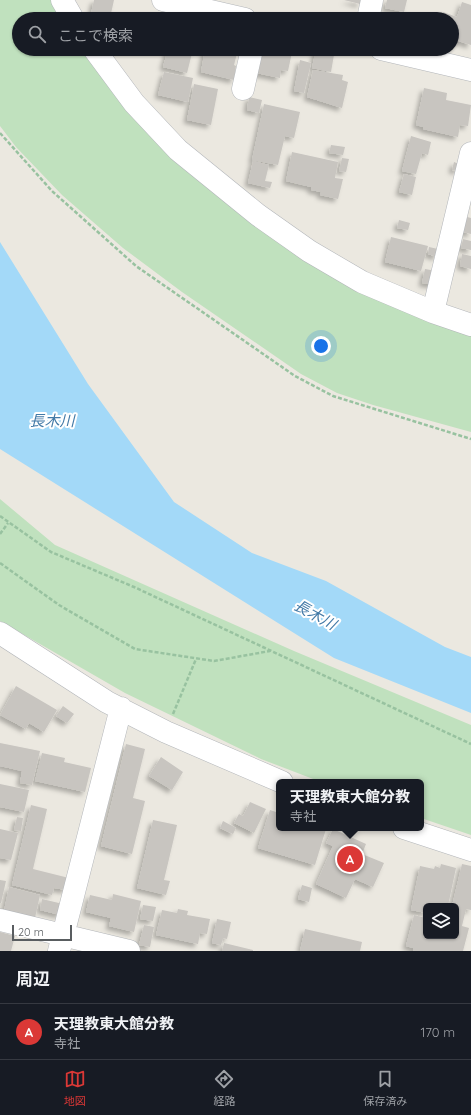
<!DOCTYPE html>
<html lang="ja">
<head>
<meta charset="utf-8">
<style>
	:root { --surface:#171b24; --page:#20242c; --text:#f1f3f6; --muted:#9ea1a6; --line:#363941; --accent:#db3836 }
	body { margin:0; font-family:Quicksand,"Noto Sans JP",sans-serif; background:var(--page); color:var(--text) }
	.controls { position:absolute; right:12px; bottom:12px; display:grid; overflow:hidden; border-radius:6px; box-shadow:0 1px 3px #0004 }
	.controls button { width:36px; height:36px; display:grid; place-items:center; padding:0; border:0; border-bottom:1px solid var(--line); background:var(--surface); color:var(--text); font:20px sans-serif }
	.scale { position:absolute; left:12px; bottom:10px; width:60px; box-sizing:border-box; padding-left:4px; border:2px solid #595d60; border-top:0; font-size:11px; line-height:14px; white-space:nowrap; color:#595d60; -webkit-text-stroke:3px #fff; paint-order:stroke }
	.you { position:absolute; left:321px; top:346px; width:14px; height:14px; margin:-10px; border:3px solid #fff; border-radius:50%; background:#1a73e8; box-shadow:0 0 0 6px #1a73e833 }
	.badge { display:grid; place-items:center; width:26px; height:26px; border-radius:50%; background:var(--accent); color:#fff; font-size:13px; font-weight:700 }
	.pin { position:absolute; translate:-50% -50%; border:2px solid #fff; box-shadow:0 1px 4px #0006 }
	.popup { position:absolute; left:276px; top:779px; width:148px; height:52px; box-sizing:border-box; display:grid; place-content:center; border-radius:6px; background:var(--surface); filter:drop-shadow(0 1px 3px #0005); font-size:13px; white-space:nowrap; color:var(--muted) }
	.popup b { font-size:15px; color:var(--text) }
	.popup::after { content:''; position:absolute; left:50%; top:100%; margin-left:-8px; border:8px solid transparent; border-top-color:var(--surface) }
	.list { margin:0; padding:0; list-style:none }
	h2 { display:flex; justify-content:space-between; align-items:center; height:52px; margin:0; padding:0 16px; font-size:17px }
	h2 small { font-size:13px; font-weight:400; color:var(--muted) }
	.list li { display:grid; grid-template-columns:26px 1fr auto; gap:12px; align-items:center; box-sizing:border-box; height:56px; padding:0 16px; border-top:1px solid var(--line) }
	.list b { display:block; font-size:15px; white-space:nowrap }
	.list p { margin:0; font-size:13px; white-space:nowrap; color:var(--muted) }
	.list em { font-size:13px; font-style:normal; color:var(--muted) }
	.icon { flex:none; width:22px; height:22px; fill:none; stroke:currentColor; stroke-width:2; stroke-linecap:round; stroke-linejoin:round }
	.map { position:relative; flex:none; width:471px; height:951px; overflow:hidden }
	.search { position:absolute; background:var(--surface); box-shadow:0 1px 3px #0004; left:12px; right:12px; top:12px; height:44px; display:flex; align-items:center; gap:10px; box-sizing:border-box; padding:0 14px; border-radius:22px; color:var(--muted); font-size:15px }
	.sheet { height:108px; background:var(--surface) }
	nav { display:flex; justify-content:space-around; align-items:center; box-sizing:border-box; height:56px; border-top:1px solid var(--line); background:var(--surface); font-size:11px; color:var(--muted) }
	nav a { display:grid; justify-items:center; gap:2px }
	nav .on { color:var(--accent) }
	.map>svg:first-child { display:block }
	.green { fill:#c0e1be }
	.water { fill:#a3d9f8 }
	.building { fill:#c8c5c0; filter:url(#shadow) }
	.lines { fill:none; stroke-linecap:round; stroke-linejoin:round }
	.street-casing { stroke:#b3b6ba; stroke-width:23 }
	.path { stroke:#98c2a0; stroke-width:2.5; stroke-dasharray:4 2; stroke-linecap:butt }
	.street { stroke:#fff; stroke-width:22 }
	.labels { text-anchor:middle; stroke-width:4; stroke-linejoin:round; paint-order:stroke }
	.water-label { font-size:15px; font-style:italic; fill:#437aa7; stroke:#fff }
</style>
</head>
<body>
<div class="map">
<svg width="471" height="951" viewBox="0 0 471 951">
	<defs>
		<filter id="shadow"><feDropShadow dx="-3.5" dy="3.5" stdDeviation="2" flood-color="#0004"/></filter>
	</defs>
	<rect width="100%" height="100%" fill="#ebe8e0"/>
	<path class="green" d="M0,0h54l11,19h-46v30h66l121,135 265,147v101l-98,-27 -36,-12 -36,-19 -119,-82 -59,-44 -61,-53 -46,-48 -16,-21z
		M0,499l55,46 239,106 177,74v110l-50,-17v-36h-100l-60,-23 -136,-66 -125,-72z"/>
	<path class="water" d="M0,242l88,142 86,118 78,51 74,28 119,66 26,10v56l-137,-55 -334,-209z"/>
	<path class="building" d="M94,0h20l-4,18 -19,-4z
		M344,0h17l-1,4z
		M387,0h20l-3,12 -19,-4z
		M462,2l9,3v40l-19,-6v-20h-12l3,-7 14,5z
		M168,49h25l-6,24 -24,-6z
		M205,49h33l-4,16 2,1 -2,14 -33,-8z
		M261,49h15l16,3 -4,19 -7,-1 -1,8 -24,-5z
		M316,49h19l-4,23 -19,-4z
		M300,60l11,3 -7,30 -10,-2z
		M313,70l30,5 -1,5 6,2 -6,26 -35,-11z
		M164,72l29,6 -5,24 -30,-7z
		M194,84l24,5 -7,36 -24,-5z
		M424,88l23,5 -1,7 25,5 -3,21 -8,-1 -2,12 -35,-8v-2l-7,-2z
		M249,97l13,3 -3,13 -12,-3z
		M264,104l36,8 -6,26 -9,-2 -7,29 -26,-5z
		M411,136l20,6 -3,13 -6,-2 -6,21 -14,-3z
		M331,145l14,2 -2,8 -14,-2z
		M292,152l46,10 -3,16 8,1 -5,20 -18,-4 1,-3 -10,-2v-3l-25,-6z
		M342,158l7,1 -3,13 -7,-1z
		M253,161l16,4 -4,16 7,1 -2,6 -22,-5z
		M454,162l5,2 -1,7 -6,-1z
		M404,174l12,3 -4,18 -13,-3z
		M467,217l4,1v16l-8,-2z
		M399,220l11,3 -2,7 -11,-2z
		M391,237l37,9 -7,25 -36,-9z
		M463,239l8,2v9l-10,-2z
		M429,247l9,2 -1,8 -9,-3z
		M462,254l9,2v13l-11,-3z
		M425,269l11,2 -2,14 -12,-2z
		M16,686l41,24 -13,22 -15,-9 -3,6 -26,-14z
		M63,706l11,8 -7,9 -11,-7z
		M0,743l40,8 -8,34 -12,-2 2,-12 -22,-5z
		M126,744l19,5 -12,49 12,3 -13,53 -31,-8z
		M42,753l23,5 -1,4 27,6 -6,24 -50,-11z
		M161,757l22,15 -11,18 -23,-14z
		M0,784l29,6 -5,22 -24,-5z
		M250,802l16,7 -12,24 -20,-10 5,-9 4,2z
		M31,805l16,4 -14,60 36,9 -3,12 -12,-2 -2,7 -40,-10z
		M270,810l9,3v15l47,1 -11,36 -57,-17z
		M17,817l6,1 -2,13 -7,-1z
		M153,820l24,5 -13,55 6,1 -4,14 -29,-7z
		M223,821l13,7 -3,6 -13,-6z
		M0,829l18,4 -7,27 -11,-2z
		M333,829l33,15 -4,10 22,9 -11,24 -18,-8 -9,19 -30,-14 17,-38 -7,-3z
		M441,864l15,4 -8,38h-22v7l-15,-3 9,-44 14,3 1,-3 5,2z
		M462,864l9,2v44l-5,-1 -4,17 7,2 -6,23h-50v-3l-7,-2 8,-31 12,3v18h30v-30h-4z
		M0,880l6,1 -5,22h-1z
		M302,885l10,3 -3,14 -11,-3z
		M9,887l31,8 -5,23 -31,-7z
		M113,894l28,7 -7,31 -25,-6 2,-8 -25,-6 4,-17 22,5z
		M42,899l21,5 -3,11 -20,-5z
		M143,905l13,2 -3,14 -13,-2z
		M178,909l10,2 -1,4 23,4 -3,15 -7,-1 -2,11 -42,-9 6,-25 15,3z
		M217,919l14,3 -4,17 -4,-1 -2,7 -9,-2z
		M144,925l10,2 -4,20 -11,-2z
		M305,929l57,13 -2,9h-60z
		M0,932l15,4 -4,15h-11z
		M224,943l29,7v1h-31z"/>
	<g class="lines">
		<defs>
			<path id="street" d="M62,0l11,19
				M163,0l82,19
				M368,19l4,-19
				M94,49l40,54 44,47 80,65 51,36 53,31 71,30 38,13
				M381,49l90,21
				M243,89l9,-40
				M433,312l38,-159
				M0,633l107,69 59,30 116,50
				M404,828l67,22
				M0,920l129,31
				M59,951l62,-243"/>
		</defs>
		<use href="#street" class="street-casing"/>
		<path class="path" d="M0,133l52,58 84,75 159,110 38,20 138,43
			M0,516l51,36 83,35 337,157
			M0,534l8,-11
			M0,563l59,42 76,44 79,12 56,-10
			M173,714l23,-55"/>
		<use href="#street" class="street"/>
	</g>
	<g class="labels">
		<g class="water-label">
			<text x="52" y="426">長木川</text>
			<text transform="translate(315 615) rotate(29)" y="5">長木川</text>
		</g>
	</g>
</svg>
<div class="controls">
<button><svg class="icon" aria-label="layers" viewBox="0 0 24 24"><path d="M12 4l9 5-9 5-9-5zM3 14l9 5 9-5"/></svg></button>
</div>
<div class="scale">20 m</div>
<div class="you"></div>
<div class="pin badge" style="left:350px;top:859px">A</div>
<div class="popup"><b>天理教東大館分教</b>寺社</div>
<div class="search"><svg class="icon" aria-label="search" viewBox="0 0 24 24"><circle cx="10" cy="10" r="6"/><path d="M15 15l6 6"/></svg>ここで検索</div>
</div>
<section class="sheet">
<h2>周辺<small></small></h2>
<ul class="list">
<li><span class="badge">A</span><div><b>天理教東大館分教</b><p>寺社</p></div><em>170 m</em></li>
</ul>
</section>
<nav>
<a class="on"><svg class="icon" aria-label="map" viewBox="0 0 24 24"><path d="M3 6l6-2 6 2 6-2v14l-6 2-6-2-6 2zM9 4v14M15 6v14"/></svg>地図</a>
<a><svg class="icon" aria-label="directions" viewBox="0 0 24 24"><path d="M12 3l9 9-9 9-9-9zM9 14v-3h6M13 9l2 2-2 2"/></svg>経路</a>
<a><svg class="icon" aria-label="saved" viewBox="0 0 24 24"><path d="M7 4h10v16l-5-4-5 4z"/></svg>保存済み</a>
</nav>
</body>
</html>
